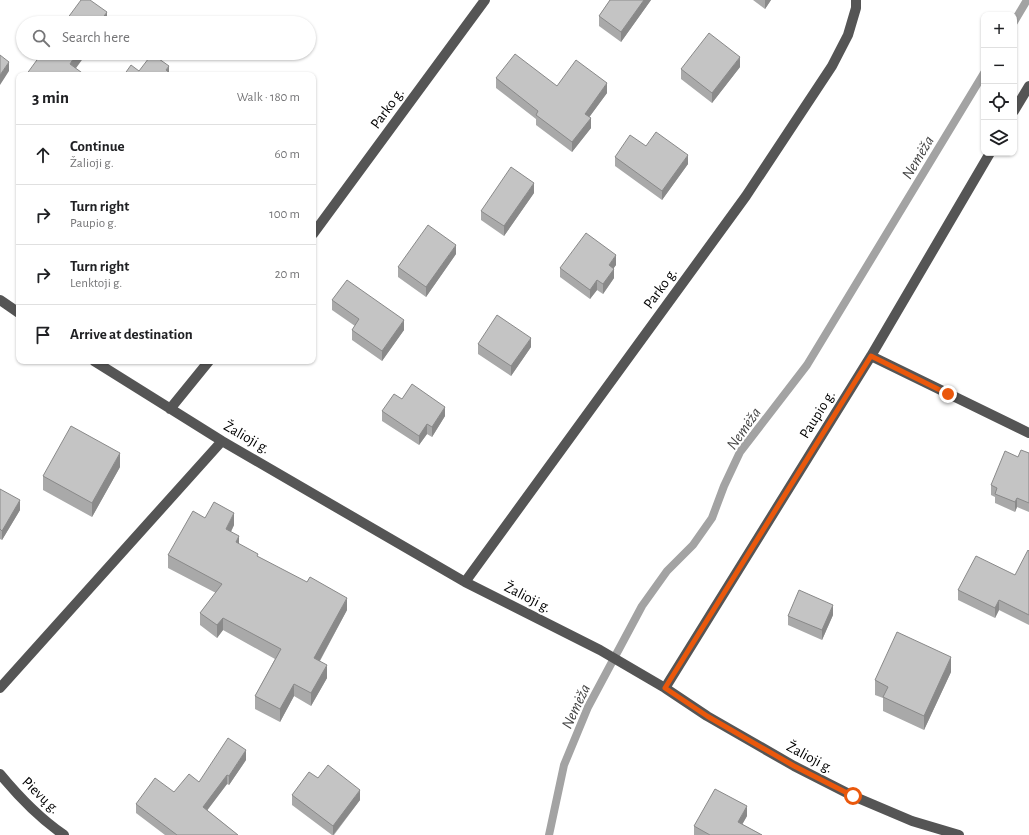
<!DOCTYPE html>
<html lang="en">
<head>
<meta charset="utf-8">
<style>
	:root { --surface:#fff; --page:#f6f6f6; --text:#202124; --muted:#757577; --line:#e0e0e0 }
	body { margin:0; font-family:"Alegreya Sans",sans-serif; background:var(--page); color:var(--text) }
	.controls { position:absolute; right:12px; top:12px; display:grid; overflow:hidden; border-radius:8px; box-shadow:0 1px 3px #0004 }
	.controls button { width:36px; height:36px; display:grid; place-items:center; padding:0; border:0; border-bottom:1px solid var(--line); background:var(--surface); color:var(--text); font:20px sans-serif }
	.stop { position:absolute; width:12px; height:12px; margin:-9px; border:3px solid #ea580c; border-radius:50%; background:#fff }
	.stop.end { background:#ea580c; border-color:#fff; box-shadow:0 1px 4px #0008 }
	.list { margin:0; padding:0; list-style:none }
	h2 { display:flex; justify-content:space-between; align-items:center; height:52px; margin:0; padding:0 16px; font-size:17px }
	h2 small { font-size:13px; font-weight:400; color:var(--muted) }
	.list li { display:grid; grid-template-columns:26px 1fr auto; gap:12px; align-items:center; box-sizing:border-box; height:60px; padding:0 16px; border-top:1px solid var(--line) }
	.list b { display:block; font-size:15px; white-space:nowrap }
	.list p { margin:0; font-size:13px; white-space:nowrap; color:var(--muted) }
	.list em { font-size:13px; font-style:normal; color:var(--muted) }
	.icon { flex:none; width:22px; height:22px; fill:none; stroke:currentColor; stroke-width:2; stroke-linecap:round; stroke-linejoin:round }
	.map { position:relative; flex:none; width:1029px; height:835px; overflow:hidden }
	.search { position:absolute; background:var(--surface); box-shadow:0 1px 3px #0004; left:16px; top:16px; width:300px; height:44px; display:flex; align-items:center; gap:10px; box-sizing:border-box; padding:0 14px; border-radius:22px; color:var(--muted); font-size:15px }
	.panel { position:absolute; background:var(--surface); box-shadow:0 1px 3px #0004; left:16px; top:72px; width:300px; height:292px; border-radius:8px }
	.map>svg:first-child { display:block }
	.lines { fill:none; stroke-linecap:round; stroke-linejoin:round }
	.stream { stroke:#a3a3a3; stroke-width:8 }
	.minor { stroke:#555; stroke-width:10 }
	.wall { fill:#a9a9a9 }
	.shaded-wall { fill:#898989 }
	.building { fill:#c4c4c4; stroke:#898989 }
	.route { stroke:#ea580c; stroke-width:5 }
	.labels { text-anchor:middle; stroke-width:4; stroke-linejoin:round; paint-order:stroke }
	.street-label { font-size:15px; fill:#000; stroke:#fff }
	.water-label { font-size:16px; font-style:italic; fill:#444; stroke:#fff }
</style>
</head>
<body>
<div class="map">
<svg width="1029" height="835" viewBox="0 0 1029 835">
	<rect width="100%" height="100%" fill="#fff"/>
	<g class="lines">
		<path class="stream" d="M1014,22l13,-22
			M549,835l15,-70 24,-58 54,-101 25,-35 26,-26 19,-27 12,-32 16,-34 67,-87 177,-292"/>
		<path class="minor" d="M1014,111l15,-25
			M313,234l172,-234
			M0,300l19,13
			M871,356l158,77
			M94,361l128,80 243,141 135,68 65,38 42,28 87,50 59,30 59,25 47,14
			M170,409l39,-48
			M465,582l281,-386 86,-130 16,-31 8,-27v-8
			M0,688l222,-247
			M665,688l206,-332 119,-203
			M0,774c19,23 39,44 64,61"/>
	</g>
	<path class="wall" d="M610,0h41l-30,42 -22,-16v-10z
		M753,0h18l-6,9z
		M740,67l-28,36 -31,-24v-10z
		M496,78l61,8 50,7 -18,24 2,11 -19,24 -36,-27v-6l-40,-31z
		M646,146l42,18 -26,36 -47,-34v-9z
		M534,193l-30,43 -23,-16v-9z
		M456,254l-30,43 -28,-20v-10z
		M616,265l-3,3 1,10 -11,16 -6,-4 -7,9 -30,-22v-9z
		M332,300l72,30 -22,31 -30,-21v-10l3,-4 -23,-16z
		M478,344l53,3 -20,29 -33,-22z
		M402,399l43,17 -13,21 -5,-3 -8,11 -37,-24v-10z
		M1029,453v59l-12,-5 -2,5 -20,-9v-6l-4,-2v-10l27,-28z
		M120,467l-28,50 -49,-27v-14z
		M0,489l20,21 -18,30 -2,-1z
		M205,518l29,7 -3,7 8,12 19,13 89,53 -27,51 7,17 -16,28 -17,-10 -14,26 -25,-13v-13l20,-37 -52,-29 -6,8 -17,-13v-12l16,-20 -48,-25v-13z
		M1029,551v74l-30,-15 -4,8 -37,-18v-10l57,-15z
		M833,615l-11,25 -34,-15v-9z
		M951,672l-27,58 -41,-19v-13l-8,-3v-15z
		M246,760l-17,25 -2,-1 -20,26 31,25h-73l-29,-22v-9l38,-12 25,-10z
		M318,778l42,22 -26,35h-2l-40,-30v-10z
		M747,816l-5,8 20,11h-68v-9z"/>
	<path class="shaded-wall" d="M644,0h7l-30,42v-10z
		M765,0h6l-6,9z
		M107,12v11h-8z
		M77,53h10l-16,22 -1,-11z
		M740,57v10l-28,36v-10z
		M9,62v9l-9,14v-10z
		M169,66v9l-3,-5z
		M607,83v10l-22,30v-9z
		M591,118v10l-19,24v-10z
		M688,155v9l-26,36v-9z
		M534,183v10l-30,43v-10z
		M456,245v9l-30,43v-10z
		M616,255v10l-7,10v-10z
		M614,269v9l-11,16v-10z
		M597,280v10l-7,9v-9z
		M404,320v10l-22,31v-10z
		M531,338v9l-20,29v-10z
		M445,407v9l-13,21v-10z
		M427,424v10l-8,11v-9z
		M120,453v14l-28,50v-14z
		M1017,498v9l-2,5v-10z
		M20,500v10l-18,30v-9z
		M234,513v12l-8,16v-12z
		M239,536v13l-3,-7z
		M347,598v12l-33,61v-13z
		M999,600v10l-4,8v-10z
		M833,605v10l-11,25v-10z
		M223,618v12l-6,8v-13z
		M951,657v15l-27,58v-14z
		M327,665v13l-16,28v-13z
		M294,684v12l-14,26v-13z
		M246,750v10l-17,25v-9z
		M227,775v9l-24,32v-9z
		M360,790v10l-27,35v-9z
		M747,806v10l-9,16v-10z"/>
	<path class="building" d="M81,0h9l17,12 -8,11h-35z
		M610,0h34l-23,32 -22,-16z
		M709,33l31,24 -28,36 -31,-24z
		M42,53h35l-7,11 15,11h-59z
		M152,54l17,12 -3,4 6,5h-48l7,-10 8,6z
		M515,54l42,32 19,-26 31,23 -22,31 6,4 -19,24 -36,-27 2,-4 -42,-33z
		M0,55l9,7 -9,13z
		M656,132l32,23 -26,36 -47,-34 15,-22 16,11z
		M511,167l23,16 -30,43 -23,-15z
		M428,225l28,20 -30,42 -28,-20z
		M586,233l30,22 -7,10 5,4 -11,15 -6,-4 -7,10 -30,-22z
		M347,280l57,40 -22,31 -30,-21 7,-11 -27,-19z
		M497,315l34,23 -20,28 -33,-22z
		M412,384l33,23 -13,20 -5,-3 -8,12 -37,-25 12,-17 8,5z
		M71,426l49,27 -28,50 -49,-27z
		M1021,450l8,3v50l-12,-5 -2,4 -20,-8 2,-6 -6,-3 14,-34 13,6z
		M0,489l20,11 -18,31 -2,-2z
		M214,502l20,11 -8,16 13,7 -3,6 22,12 -1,2 50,26 3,-5 37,21 -33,60 13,7 -16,28 -17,-9 -14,25 -25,-13 26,-47 -58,-31 -6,7 -17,-12 22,-29 -54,-29 25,-44 12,7z
		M1028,550l1,1v64l-30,-15 -4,8 -37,-18 18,-34 39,19z
		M799,590l34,15 -11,25 -34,-14z
		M897,632l54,25 -27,59 -41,-19 5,-10 -13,-7z
		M228,738l18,12 -17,26 -2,-1 -24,32 35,28h-61l-41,-31 19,-26 19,14 15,-18 10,8z
		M328,765l32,25 -27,36 -41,-31 17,-23 9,6z
		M715,789l32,17 -9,16 24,13h-52l-16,-9z"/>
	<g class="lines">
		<path class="route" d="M853,796l-59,-30 -87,-50 -42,-28 206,-332 77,38"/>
	</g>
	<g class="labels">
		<g class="street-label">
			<text transform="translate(387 108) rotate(-54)" y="5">Parko g.</text>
			<text transform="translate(660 288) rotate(-54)" y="5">Parko g.</text>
			<text transform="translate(817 414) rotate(-58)" y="5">Paupio g.</text>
			<text transform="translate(247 437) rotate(30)" y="5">Žalioji g.</text>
			<text transform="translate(528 597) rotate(27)" y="5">Žalioji g.</text>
			<text transform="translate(810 757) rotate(28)" y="5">Žalioji g.</text>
			<text transform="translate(41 795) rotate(44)" y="5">Pievų g.</text>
		</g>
		<g class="water-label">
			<text transform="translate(917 157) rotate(-59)" y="6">Nemėža</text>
			<text transform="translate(743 428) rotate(-55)" y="6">Nemėža</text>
			<text transform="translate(575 706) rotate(-65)" y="6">Nemėža</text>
		</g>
	</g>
</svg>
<div class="controls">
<button>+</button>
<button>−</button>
<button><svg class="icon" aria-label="locate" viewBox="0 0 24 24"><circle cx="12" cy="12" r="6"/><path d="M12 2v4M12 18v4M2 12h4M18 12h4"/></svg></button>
<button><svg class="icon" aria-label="layers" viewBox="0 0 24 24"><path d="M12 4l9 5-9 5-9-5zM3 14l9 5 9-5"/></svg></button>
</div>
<div class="stop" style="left:853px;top:796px"></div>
<div class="stop end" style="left:948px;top:394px"></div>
<div class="search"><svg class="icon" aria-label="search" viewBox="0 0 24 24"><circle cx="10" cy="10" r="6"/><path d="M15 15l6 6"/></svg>Search here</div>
<section class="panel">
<h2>3 min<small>Walk · 180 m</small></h2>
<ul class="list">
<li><svg class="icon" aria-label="ahead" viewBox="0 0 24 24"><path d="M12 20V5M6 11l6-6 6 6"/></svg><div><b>Continue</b><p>Žalioji g.</p></div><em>60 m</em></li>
<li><svg class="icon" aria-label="right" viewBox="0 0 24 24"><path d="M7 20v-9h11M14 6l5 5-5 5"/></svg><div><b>Turn right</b><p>Paupio g.</p></div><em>100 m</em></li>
<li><svg class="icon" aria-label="right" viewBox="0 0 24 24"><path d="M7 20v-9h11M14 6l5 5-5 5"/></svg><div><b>Turn right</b><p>Lenktoji g.</p></div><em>20 m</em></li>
<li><svg class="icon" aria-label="arrive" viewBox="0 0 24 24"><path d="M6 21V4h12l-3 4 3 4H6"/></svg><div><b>Arrive at destination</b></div></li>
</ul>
</section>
</div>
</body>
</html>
